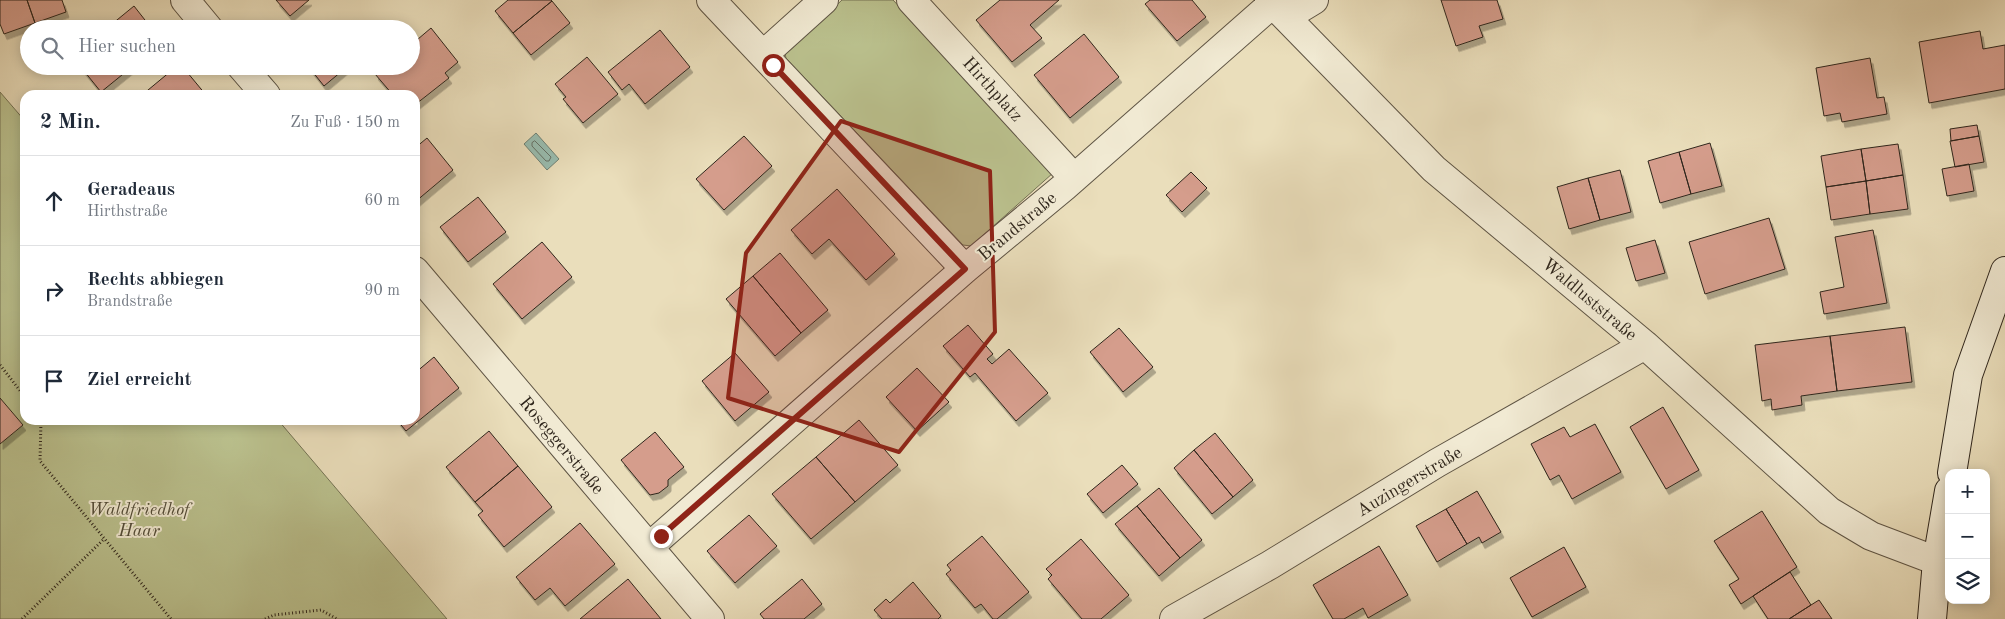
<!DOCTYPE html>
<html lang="de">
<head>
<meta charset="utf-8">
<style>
	:root { --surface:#fff; --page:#f6f6f7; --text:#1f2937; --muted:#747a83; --line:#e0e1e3 }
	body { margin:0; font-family:"Old Standard TT",serif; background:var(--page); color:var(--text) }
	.controls { position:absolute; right:15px; bottom:15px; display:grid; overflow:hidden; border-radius:10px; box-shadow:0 2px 12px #0003 }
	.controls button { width:45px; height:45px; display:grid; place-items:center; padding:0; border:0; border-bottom:1px solid var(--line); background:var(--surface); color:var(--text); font:25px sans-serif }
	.stop { position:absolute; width:15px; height:15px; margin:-11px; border:4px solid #8f2418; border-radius:50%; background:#fff }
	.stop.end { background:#8f2418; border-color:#fff; box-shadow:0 1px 5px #0008 }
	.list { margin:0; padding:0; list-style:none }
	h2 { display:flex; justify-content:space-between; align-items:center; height:65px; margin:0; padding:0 20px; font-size:21px }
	h2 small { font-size:16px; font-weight:400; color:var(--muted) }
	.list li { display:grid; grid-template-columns:32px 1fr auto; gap:15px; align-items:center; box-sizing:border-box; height:90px; padding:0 20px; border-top:1px solid var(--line) }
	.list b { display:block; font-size:19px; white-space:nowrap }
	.list p { margin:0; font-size:16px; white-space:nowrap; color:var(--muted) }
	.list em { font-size:16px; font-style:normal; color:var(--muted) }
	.icon { flex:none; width:28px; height:28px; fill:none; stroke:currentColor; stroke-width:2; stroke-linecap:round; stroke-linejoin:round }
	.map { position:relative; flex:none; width:2005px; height:619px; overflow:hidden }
	.search { position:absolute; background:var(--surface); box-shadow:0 2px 12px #0003; left:20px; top:20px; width:400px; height:55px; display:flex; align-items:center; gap:12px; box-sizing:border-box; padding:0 18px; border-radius:28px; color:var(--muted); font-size:19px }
	.panel { position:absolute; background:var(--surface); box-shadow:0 2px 12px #0003; left:20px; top:90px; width:400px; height:335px; border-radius:15px }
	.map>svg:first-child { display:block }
	.green { fill:#bac08d; stroke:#747354 }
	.water { fill:#98bcaf; stroke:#6e8074 }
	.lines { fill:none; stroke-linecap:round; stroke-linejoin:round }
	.shore { stroke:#647166; stroke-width:1 }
	.building { fill:#d59d8c; stroke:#2f261c; filter:url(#shadow) }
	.street-casing { stroke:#5e5444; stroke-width:30 }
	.secondary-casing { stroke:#2f261c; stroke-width:30 }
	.path { stroke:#2f261c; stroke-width:3; stroke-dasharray:1 2.5; stroke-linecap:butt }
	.street { stroke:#f1ead3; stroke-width:28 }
	.secondary { stroke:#f1ead3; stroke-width:28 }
	.route { stroke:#8f2418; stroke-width:6 }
	.marked { fill:#8f2418; fill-opacity:0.2; stroke:#8f2418; stroke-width:4; stroke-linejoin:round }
	.labels { text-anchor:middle; stroke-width:4; stroke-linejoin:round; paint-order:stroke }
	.street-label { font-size:18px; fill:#2f261c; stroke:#f1ead3 }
	.park-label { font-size:18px; font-style:italic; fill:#524c38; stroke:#f1ead3 }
</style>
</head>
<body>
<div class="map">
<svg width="2005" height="619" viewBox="0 0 2005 619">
	<defs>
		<filter id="shadow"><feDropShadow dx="3" dy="5.5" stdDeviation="0" flood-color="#0004"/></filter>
	</defs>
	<rect width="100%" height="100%" fill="#eadebb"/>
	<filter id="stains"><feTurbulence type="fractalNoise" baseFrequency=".004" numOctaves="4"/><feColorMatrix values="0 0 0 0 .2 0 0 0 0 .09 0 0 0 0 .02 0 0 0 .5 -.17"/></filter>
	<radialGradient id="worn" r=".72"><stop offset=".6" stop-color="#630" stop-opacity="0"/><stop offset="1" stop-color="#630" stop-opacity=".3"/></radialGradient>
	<path class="green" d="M842,0h51l157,168 3,5 -82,73 -8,-1 -177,-187 -1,-4z
		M0,92l25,29v299h253l169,199h-447z"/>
	<path class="water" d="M536,133l23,26 -12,11 -23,-26z"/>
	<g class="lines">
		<path class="shore" d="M535,141l16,16 -2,4h-3l-14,-15v-3z"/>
	</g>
	<path class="building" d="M0,0h27l8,23 -31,11 -4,-10z
		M27,0h35l4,12 -31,11z
		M276,0h33l-19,16z
		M508,0h43l1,1 -39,32 -18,-22z
		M1000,0h59l-29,25 12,13 -30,24 -36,-42z
		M1150,0h42l14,17 -29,24 -32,-37z
		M1441,0h56l6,19 -24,7 4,11 -27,9z
		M552,1l18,22 -39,32 -18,-22z
		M134,6l18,23h-46z
		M431,28l27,34 -13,11 4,5 -33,26 -1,-9h-22l-18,-21 10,-8h26v-21z
		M660,30l30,37 -45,37 -16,-20 -7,6 -14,-18z
		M1980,31l3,18 22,-4v44l-76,14 -10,-61z
		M1084,34l35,43 -49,41 -36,-43z
		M587,57l31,37 -35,29 -20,-24 3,-2 -11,-13z
		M1870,58l7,40 7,-1 3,17 -45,8 -2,-9 -16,3 -8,-48z
		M80,66h53l-32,26z
		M177,66h5l24,29h-64z
		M308,66h40l-24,20z
		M1977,125l2,11 -28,5 -1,-12z
		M744,136l28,30 -48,44 -28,-31z
		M1979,136l5,26 -29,5 -5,-26z
		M427,138l26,32 -38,32v-54z
		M1710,143l12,43 -31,8 -12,-42z
		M1898,144l5,31 -37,6 -5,-32z
		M1861,149l5,32 -40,6 -5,-31z
		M1679,152l12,42 -31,9 -12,-42z
		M1969,164l5,27 -27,5 -5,-27z
		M1620,170l11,42 -31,8 -12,-42z
		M1191,172l16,16 -25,24 -16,-17z
		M1903,175l5,34 -38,5 -4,-33z
		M1588,178l12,42 -31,9 -12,-42z
		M1866,181l4,33 -39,6 -5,-33z
		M837,189l58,65 -29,26 -37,-41 -17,15 -21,-24z
		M478,197l28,35 -38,30 -28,-35z
		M1769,218l16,51 -80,25 -16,-52z
		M1873,230l14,73 -63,11 -4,-22 24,-5 -9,-50z
		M1655,240l10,33 -29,8 -10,-33z
		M542,242l30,35 -50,42 -29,-35z
		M780,253l48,57 -27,23 -48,-57z
		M753,276l48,57 -26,23 -49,-57z
		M968,325l25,29 -6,5 5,5 17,-15 39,44 -32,28 -41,-48 -5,4 -27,-31z
		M1905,327l7,55 -75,9 -7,-55z
		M1119,328l34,39 -30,25 -33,-40z
		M1830,336l7,55 -36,5 1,9 -30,5 -1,-11 -9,2 -7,-56z
		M735,353l34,39 -34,29 -33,-40z
		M434,357l25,31 -53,43 -9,-11h18v-47z
		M917,368l32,34 -32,29 -31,-34z
		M0,398l23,27 -23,19z
		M1663,407l36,63 -33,19 -36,-62z
		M859,420l39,45 -43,37 -39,-45z
		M1595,424l26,48 -49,27 -13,-24 -9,5 -19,-36 33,-17 6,10z
		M489,431l29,35 -43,36 -29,-35z
		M655,432l29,35 -16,13v6l-9,7 -9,2 -29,-35z
		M1215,433l38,47 -20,17 -39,-47z
		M1194,450l39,47 -21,17 -38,-46z
		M816,457l39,45 -44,37 -39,-45z
		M1122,465l16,19 -35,29 -16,-19z
		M518,466l34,41 -48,40 -26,-32 5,-4 -8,-9z
		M1159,488l43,52 -22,18 -43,-52z
		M1477,491l24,41 -19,11 -3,-6 -12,7 -21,-35z
		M1137,506l43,52 -21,18 -44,-52z
		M1446,509l21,35 -30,18 -21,-36z
		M1762,511l35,56 -56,37 -12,-19 10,-6 -25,-38z
		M749,515l28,31 -42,37 -28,-32z
		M580,523l35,41 -50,42 -15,-18 -15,12 -19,-23z
		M982,536l47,56 -32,27h-4l-12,-15 -6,4 -29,-34 5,-4 -4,-5z
		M1081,539l48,56 -28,24h-19l-34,-40 4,-4 -6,-6z
		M1379,546l29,49 -40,23 -5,-10 -19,11h-11l-20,-34z
		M1564,547l22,40 -54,30 -22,-39z
		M1790,572l21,33 -22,14h-21l-15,-23z
		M628,579l33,40h-81z
		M802,579l20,25 -18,15h-40l-4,-5z
		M913,582l28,34 -3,3h-56l-8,-9 12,-11 4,4z
		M1819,600l13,19h-43l22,-14z"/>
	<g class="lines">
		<defs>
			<path id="street" d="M185,0l24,29
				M711,0l254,269
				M911,0l163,178
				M1269,0l165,169 211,176 184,166 42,25 66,25
				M1286,17l28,-17
				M763,55l61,-55
				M241,66l25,29
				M415,271l295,348
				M649,547l316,-278 99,-82 208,-183
				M1174,619l96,-54 167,-102 208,-118"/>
			<path id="secondary" d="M1952,473l16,-98 37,-104
				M1932,619l5,-58 12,-70"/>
		</defs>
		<use href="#street" class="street-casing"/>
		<use href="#secondary" class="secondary-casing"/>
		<path class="path" d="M0,365l25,32
			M41,420l-1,41 131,158
			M22,619l82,-80
			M265,619l9,-4 47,-5 16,9"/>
		<use href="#street" class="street"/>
		<use href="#secondary" class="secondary"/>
	</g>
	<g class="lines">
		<path class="route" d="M661,536l304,-267 -192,-204"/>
	</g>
	<path class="marked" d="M841,121l149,50 5,161 -96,120 -171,-54 18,-145z"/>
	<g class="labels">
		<g class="street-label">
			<text transform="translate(993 89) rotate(48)" y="6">Hirthplatz</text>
			<text transform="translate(1017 226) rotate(-40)" y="6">Brandstraße</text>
			<text transform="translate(1590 299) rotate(40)" y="6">Waldluststraße</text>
			<text transform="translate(562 445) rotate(50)" y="6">Roseggerstraße</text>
			<text transform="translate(1409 481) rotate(-31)" y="6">Auzingerstraße</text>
		</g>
		<g class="park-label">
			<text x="139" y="515">Waldfriedhof<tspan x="139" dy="21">Haar</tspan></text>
		</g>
	</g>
	<rect width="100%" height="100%" filter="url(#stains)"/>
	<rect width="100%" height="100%" fill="url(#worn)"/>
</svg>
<div class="controls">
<button>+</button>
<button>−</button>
<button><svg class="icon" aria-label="layers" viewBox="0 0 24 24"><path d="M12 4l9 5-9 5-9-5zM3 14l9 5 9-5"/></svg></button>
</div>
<div class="stop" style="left:773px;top:65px"></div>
<div class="stop end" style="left:661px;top:536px"></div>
<div class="search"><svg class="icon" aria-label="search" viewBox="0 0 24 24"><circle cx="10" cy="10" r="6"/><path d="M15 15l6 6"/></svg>Hier suchen</div>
<section class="panel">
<h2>2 Min.<small>Zu Fuß · 150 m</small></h2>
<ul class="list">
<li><svg class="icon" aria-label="ahead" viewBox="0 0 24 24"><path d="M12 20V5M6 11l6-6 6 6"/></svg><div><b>Geradeaus</b><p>Hirthstraße</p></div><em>60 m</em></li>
<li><svg class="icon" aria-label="right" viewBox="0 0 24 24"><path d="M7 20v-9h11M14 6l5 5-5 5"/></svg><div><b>Rechts abbiegen</b><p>Brandstraße</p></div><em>90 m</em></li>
<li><svg class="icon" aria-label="arrive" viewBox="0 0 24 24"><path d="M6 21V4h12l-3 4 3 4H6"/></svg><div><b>Ziel erreicht</b></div></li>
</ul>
</section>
</div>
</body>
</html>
